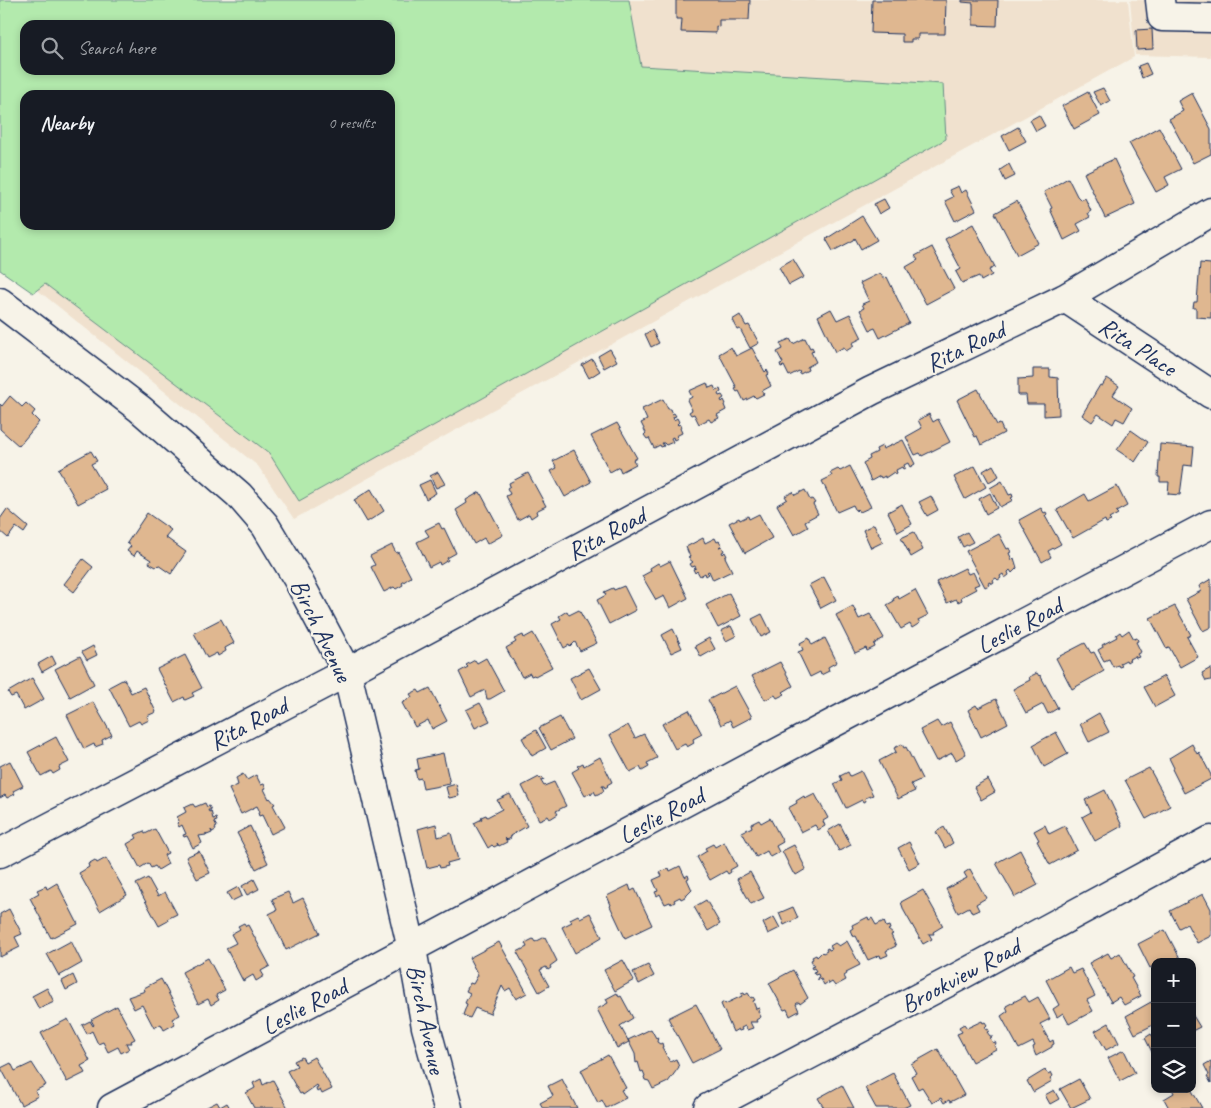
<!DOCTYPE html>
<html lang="en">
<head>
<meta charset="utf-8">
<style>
	:root { --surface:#171b24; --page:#242831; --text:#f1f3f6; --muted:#9ea1a6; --line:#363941 }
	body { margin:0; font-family:Caveat,sans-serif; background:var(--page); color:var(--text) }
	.controls { position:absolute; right:15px; bottom:15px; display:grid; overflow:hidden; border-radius:10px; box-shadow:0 2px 8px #0003 }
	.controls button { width:45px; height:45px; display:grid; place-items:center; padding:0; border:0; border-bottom:1px solid var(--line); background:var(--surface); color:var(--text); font:25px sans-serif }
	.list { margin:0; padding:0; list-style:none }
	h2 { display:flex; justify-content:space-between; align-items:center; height:65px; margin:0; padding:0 20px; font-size:21px }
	h2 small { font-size:16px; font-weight:400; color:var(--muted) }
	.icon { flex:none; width:28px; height:28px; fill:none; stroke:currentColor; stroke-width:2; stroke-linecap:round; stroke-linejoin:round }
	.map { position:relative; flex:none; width:1211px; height:1108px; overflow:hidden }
	.search { position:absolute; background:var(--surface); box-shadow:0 2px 8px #0003; left:20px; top:20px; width:375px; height:55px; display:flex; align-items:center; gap:12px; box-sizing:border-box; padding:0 18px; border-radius:15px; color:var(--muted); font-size:19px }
	.panel { position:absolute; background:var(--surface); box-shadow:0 2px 8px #0003; left:20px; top:90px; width:375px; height:140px; border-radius:15px }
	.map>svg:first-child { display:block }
	.built { fill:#f0e1ce; fill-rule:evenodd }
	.green { fill:#b3eaad; stroke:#678c86; fill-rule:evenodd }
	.building { fill:#dfb790; stroke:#1b2f5e }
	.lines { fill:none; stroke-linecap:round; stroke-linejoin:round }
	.minor-casing { stroke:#1b2f5e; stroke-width:31 }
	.minor { stroke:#f7f3e8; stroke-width:28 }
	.labels { text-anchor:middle; stroke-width:4.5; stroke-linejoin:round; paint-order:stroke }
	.street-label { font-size:25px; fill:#1b2f5e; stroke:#f7f3e8 }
</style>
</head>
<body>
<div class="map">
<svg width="1211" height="1108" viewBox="0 0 1211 1108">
	<rect width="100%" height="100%" fill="#f7f3e8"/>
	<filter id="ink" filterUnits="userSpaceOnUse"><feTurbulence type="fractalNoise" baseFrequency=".02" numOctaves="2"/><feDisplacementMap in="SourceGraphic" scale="10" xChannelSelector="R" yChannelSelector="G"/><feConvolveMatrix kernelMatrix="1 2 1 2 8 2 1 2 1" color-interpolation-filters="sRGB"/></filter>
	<g filter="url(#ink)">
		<path class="built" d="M0,0h1128l6,57 -840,462 -36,-53 -218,-174 -40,-27zM25,25h365v45h-365zM25,95h365v130h-365z
			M1130,0h81v57l-76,-2z"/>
		<path class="green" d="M0,0h629l12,66 302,18 3,55 -647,362 -30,-48 -224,-169 -12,9 -33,-23zM25,25h365v45h-365zM25,95h365v130h-365z"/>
		<path class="building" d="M676,0h74l-1,20h-30v7l-3,-1v7l-35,-1 1,-13h-6z
			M872,0h74l-1,34h-27v5h-7v3h-9v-8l-31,-1z
			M962,0h36l-1,26 -24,-1v-22l-11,-1z
			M1152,29l1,20 -16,1 -1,-20z
			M1146,63l5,11 -9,4 -4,-12z
			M1103,88l7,13 -9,5 -8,-14z
			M1088,92l12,23 -26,14 -12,-23z
			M1192,93l19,36v25l-18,9 -24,-44 14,-8 -5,-10z
			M1039,115l6,11 -9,5 -6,-11z
			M1018,127l8,14 -17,9 -7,-14z
			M1159,127l22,42 -16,8 4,8 -13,7 -27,-49z
			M1114,159l21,45 -30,14 -21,-45z
			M1009,164l6,12 -10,5 -5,-11z
			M1068,178l9,18 4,4 4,-2 6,13 -3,2 2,4 -13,7 4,7 -17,9 -14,-31 2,-1 -8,-16z
			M958,186l3,7 5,-3 10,20 -21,11 -10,-20 8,-4 -4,-7z
			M884,199l5,9 -10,6 -5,-10z
			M1017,201l22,42 -22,12 -22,-42z
			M862,216l15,24 -16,9 -6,-11 -1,2 -21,11 -7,-12z
			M973,224l22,43 -6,3 3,5 -11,6 -2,-5 -17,7 -6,-11 5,-3 -16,-30z
			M932,247l22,42 -28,15 -20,-37 12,-7 -3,-4z
			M793,259l11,18 -15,8 -10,-18z
			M1200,263l11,1v54l-15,-1v-9h-3l1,-6h3z
			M880,273l4,6 3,-2 22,46 -29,15 -5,-10 -5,2 -10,-20 4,-2 -2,-4 7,-3 -9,-18z
			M831,309l6,11 13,-6 12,24 -10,5 2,3 -8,5 -2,-4 -9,5 -17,-36z
			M740,315l6,11 3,-1 10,18 -9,5 -10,-19 -3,1 -5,-10z
			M652,330l7,13 -8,4 -6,-13z
			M805,338l5,10 2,-1 2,4 -3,1 5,10 -9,5 1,3 -8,4 -1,-3 -10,5 -5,-10 -3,1 -1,-3 3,-1 -6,-11 6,-3 -3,-6 10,-4 3,5z
			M731,347l5,9 16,-8 13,24 2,-2 2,4 -3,1 5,11 -9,5 2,3 -8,4 -2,-2 -10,5 -5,-10 -2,1 -2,-3 2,-1 -18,-34z
			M610,349l7,12 -13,7 -6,-12z
			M592,359l8,12 -11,7 -7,-13z
			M1033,369h17v8l8,1 1,37 -15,1v-12h-17l-1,-9h-8v-16l15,-1z
			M1107,378l12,8 -6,9 19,13 -8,14 -8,-4 -3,6 -15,-10 -6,8 -10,-7 18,-30 2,1z
			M707,383l2,5 5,-2 2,5 4,-2 1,3 -3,2 1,2 3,-1 2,3 -3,2 1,2 2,-2 2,4 -2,1 2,5 -9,5 2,3 -8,4 -2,-3 -10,5 -5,-10 -3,1 -2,-3 3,-2 -5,-10 5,-3 -3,-6z
			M978,389l19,36 3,-1 4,9 -23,12 -4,-9 -2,1 -18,-37z
			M10,396l12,11 4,-4 9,8 -3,4 7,7 -20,24 -19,-17v-25l2,2z
			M663,399l5,10h2l2,5 2,-1 2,3 -3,1 1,3 3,-2 2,4 -2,2 1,1 2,-1 2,3 -2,1 2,5 -6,3 2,2 -4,2 -1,-3 -2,1 2,4 -7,3 -2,-2h-2l2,3 -3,1 -1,-2 -6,3 -5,-10 -2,1 -3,-4 2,-2 -5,-10 6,-3 -5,-11z
			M929,414l4,8 5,-3 12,23 -28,14 -2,-3 -5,2 -9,-18 16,-9 -4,-8z
			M617,423l20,35 -4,2 3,4 -15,8 -2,-5 -9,5 -19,-36z
			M1131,430l17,12 -13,20 -18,-12z
			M903,440l12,24 -5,3 -2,-4 -4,2 1,3 -2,1 -1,-2 -6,3 1,3 -2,1 -1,-2 -9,6v-2l-4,2 -1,-2 -9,5 -8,-18 7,-4 -1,-3 8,-4 -1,-3 6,-3 1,3z
			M1160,444l34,3 -2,19 -8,-1 -4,30 -12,-1 1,-12h-9v-5h-2z
			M574,450l17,32 -26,15 -14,-26 6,-3 -4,-7z
			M91,451l6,10 -6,3 15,25 -28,15 -20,-35z
			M993,465l6,11 -10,6 -6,-11z
			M850,466l21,41 -11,5 -2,-3 -2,2 -3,-6 -16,7 -15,-31 10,-5 -2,-3 8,-4 2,2z
			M975,466l11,21 -21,12 -11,-22z
			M438,472l7,12 -9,4 -6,-12z
			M528,473l18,33 -10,5 1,3 -6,4 -2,-4 -11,6 -12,-24 4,-2 -3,-6 3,-2 -1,-3z
			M430,480l6,13 -10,6 -7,-14z
			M1002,481l7,14 3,-1 1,3 -2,1 2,2 -13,7 -10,-19z
			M1117,486l10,20 -11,6 2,2 -9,5 2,2 -5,2 -1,-3 -32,18 -16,-28 28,-16 4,7z
			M371,489l13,22 -17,11 -13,-22z
			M805,490l5,10 2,-1 3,4 -2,1 5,10 -13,7 3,6 -14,8 -17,-30 10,-6 -2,-3 8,-4 2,3z
			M480,492l23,43 -16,9 -3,-6 -10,6 -18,-34 11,-7 -1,-3z
			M990,493l7,15 -11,6 -7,-15z
			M931,496l7,14 -11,6 -8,-14z
			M902,504l10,20 -14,8 -10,-20z
			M1041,508l3,5 2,-1 1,2 -2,2 16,28 -13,7 3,6 -9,5 -23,-42z
			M7,509l21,18 -4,6 -8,-6 -8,11 -8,-7v-12z
			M147,513l24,17 -6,7 21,15 -15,22 -13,-9 -2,2 -7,-4 2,-3 -14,-9 -3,5 -7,-5 4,-5 -4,-3z
			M759,514l13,24 -27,15 -16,-30 10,-5 1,2 8,-4 1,3z
			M439,523l3,6 2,-1 12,25 -9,5 1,2 -8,5 -1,-3 -10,5 -12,-25 12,-6 -4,-6z
			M874,524l9,18 -12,6 -8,-18z
			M914,532l9,18 -12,7 -10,-19z
			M967,532l6,10 -10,5 -5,-10z
			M999,534l8,15 2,-1 2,4 -2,1 3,7 2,-2 3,10 -5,5 -2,-3 -2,2 1,3 -4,3 -2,-4 -3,2 1,2 -3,2 -2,-2 -3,2 1,2 -3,2 -1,-2 -2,1 1,2 -4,2 -19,-36z
			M703,538l2,5 10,-5 2,4 2,-1 3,4 -3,2 3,-1 2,5 -2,1 1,2 2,-2 2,4 -2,1 7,14 -19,9 -4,-9 -2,1 2,2 -3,2 -1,-3 -5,3 -3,-5 -2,2 -2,-4 3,-1 -1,-2 -3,1 -2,-3 3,-2 -5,-4 2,-1 -4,-10z
			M392,545l4,8 2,-1 13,25 -9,6 1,2 -7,4 -2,-2 -10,5 -13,-25 4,-2 -5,-9z
			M83,559l10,8 -19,25 -10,-8z
			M670,561l18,37 -18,10 -6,-12 -8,4 -14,-24 9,-5 -1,-3 8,-5 2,3z
			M965,568l3,6 5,-2 6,12 -5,2 2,3 -15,8 1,3 -4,2 -2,-3 -9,4 -11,-21z
			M824,577l12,23 -15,8 -12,-23z
			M1211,579v48l-8,4 -17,-32 15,-8 -2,-5z
			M624,586l12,24 -27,14 -12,-24 9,-5 -2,-3 9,-4 1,2z
			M915,590l13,25 -10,5 2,3 -8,5 -2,-4 -9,5 -14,-24 7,-4 -1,-2 5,-3 1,3z
			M729,593l12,23 -23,12 -12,-23z
			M853,606l6,13 11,-5 14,24 -10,6 1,3 -8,4 -1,-3 -11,5 -19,-38z
			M1175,606l16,29 -4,2 11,20 -18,10 -11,-20 -3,1 -16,-30z
			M579,610l18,33 -17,8 -5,-9 -5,5 -1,-2 -5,3 -12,-24 9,-5 -2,-3 8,-5 2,4z
			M762,614l9,18 -10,5 -9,-18z
			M221,619l13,24 -9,5 1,3 -8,5 -1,-3 -10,5 -13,-25z
			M731,626l5,10 -10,5 -5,-10z
			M673,629l9,19 -11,5 -9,-18z
			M1129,630l5,9 3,-1 1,3 -2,1 5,10 -4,2 2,3 -3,1 -1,-2 -6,3 1,1 -3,2 -1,-2 -6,3 2,3 -3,1 -1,-2 -5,2 -4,-8 -5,2 -6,-11 5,-3 -1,-2 15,-8 -1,-2 4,-3 2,3z
			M533,633l19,34 -17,9 -1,-1 -3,1 -1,-3 -8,4 -16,-29 10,-6 -2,-3 9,-4 1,3z
			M709,638l6,11 -14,8 -6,-11z
			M809,638l3,7 13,-7 12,24 -9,5 1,4 -8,4 -1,-3 -10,5 -12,-25 5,-2 -3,-7z
			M1085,643l6,10 3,-1 10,19 -32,18 -16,-31z
			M93,646l4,9 -10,5 -5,-8z
			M185,655l17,33 -10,5 2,3 -9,4 -1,-3 -10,5 -17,-33z
			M52,656l4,8 -14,8 -4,-8z
			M80,656l14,28 -24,13 -15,-28z
			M486,658l18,33 -14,8h-3l-2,-9 -14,7 -12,-25 9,-5 -2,-2 9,-5 2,3z
			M780,662l13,24 -10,6 2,2 -8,4 -2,-3 -10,5 -13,-24z
			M589,668l12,21 -20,11 -11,-22z
			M1211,668v12l-5,1 -4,-8z
			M1037,673l2,3 1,-1 18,33 -10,6 -5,-10 -17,9 -13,-24 17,-9 -1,-3z
			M1164,676l11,20 -20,11 -11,-20z
			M32,678l12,21 -20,11 -8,-15 -5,2 -3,-5z
			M124,679l7,14 13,-6 12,25 -9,4 2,4 -8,4 -2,-3 -10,5 -20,-39z
			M735,686l17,31 -19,10 -3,-7 -9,5 -13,-25z
			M430,688l17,33 -15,8 -4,-9 -13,7 -13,-24 10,-6 -2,-3 8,-4 2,3z
			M996,699l12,24 -27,14 -13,-27 8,-5 2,3z
			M93,702l19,33 -10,5 1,4 -8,3 -1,-3 -10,5 -17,-34z
			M480,703l10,18 -15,7 -9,-18z
			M689,710l13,24 -9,5 1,4 -7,4 -2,-3 -10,5 -13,-25z
			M1099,713l10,19 -20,10 -9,-18z
			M560,717l12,22 -21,11 -12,-22z
			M937,721l4,6 9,-5 16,32 -10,6 -4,-7 -16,8 -16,-31z
			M628,725l7,13 9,-4 13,24 -10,5 2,4 -7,4 -2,-4 -10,5 -20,-37z
			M536,730l10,18 -14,8 -10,-18z
			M1056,732l12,22 -24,13 -11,-22z
			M56,737l13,25 -10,5 1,3 -7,4 -2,-3 -10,5 -13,-24z
			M902,744l2,4 2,-1 16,32 -11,5 4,7 -17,8 -19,-38 17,-9 -2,-4z
			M1192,744l5,10 2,-2 12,23v4l-27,14 -12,-24 2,-1 -5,-10z
			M443,753l7,31 -27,5 -2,-11 -4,1 -2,-9 4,-1 -2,-10z
			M600,757l12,25 -5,3 1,1 -3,2 -1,-2h-2l2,5 -8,4 -2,-4 -3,4 -1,-2 -5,3 -13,-24 7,-4 -2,-2 6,-3 1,3z
			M10,761l13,25 -10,5 2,3 -8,4 -2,-3 -5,3v-32z
			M1149,768l21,38 -24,13 -21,-39z
			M861,771l12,24 -8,3 1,3 -3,1 -1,-2 -16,8 -12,-24 8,-4 -2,-4 8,-4 2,4z
			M243,774l4,6 9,-5 5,10 3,-1 2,4 -2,1 5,10 1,-1 5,6 -2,1 12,22 -14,7 -9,-19 -3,1 -1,-3 2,-1 -3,-6 -16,8 -12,-25 9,-4 -2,-7z
			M539,777l1,2 2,-2 2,3 -3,1 3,5 10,-4 12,24 -10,5 2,3 -8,5 -2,-3 -9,4 -17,-34z
			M988,779l7,13 -14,8 -7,-13z
			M456,784l3,12 -10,2 -3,-11z
			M1105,790l17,36 -27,15 -13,-24 9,-5 -6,-12z
			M510,794l17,32 -17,10 1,2 -4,2 -2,-2 2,4 -8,4 -2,-3 1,2 -4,2 -2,-2 -4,3 -14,-25 8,-4 -1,-2 5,-2 1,2 15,-8 -5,-9z
			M815,794l13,24 -5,3 2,5 -7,4 -3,-5 -14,7 -13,-24 9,-5 -1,-2 8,-5 1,3z
			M205,803l2,4 2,-1 2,4h-3l1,2 2,-1 2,8 3,-1 1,3 -3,1 3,5 -2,1 1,2 -4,2 -1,-2 1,3 -5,2 -1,-2v2l-7,1 3,7 -9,5 -6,-12 -3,1 -1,-2 3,-1 -4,-9 -3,2 -2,-4 2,-2 -2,-4 9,-5 -2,-4 9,-4 2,3z
			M770,818l13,24 -7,4 3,6 -9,5 -3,-6 -11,6 -14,-25 10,-5 -1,-3 8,-4 2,3z
			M436,824l2,13 13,-4 7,27 -11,3 1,3 -8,2 -1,-3 -12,3 -9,-39z
			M840,824l11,21 -12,6 -11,-20z
			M1045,825l4,9 16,-8 12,24 -27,15 -13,-24 2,-1 -5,-9z
			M250,826l18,37 -12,6 -19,-36z
			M944,827l9,16 -8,5 -9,-16z
			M155,829l13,24 -4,2 4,9 -10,6 -3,-4 -4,2 -3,-5 -8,5 -13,-24 10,-6 -2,-3 9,-4 1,3z
			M724,842l13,24 -7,4 1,2 -3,2 -2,-3 -16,9 -13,-23 10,-6 -2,-3 8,-4 2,3z
			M909,842l11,21 -11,6 -11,-21z
			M794,845l12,24 -10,6 -1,-2h-2l-11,-22z
			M1020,850l18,35 -23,12 -19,-34z
			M199,851l11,22 -13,6 -11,-22z
			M106,858l21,37 -27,16 -21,-38 10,-6 -1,-3 7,-4 2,3z
			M680,866l5,11 3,-2 1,3 -2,1 5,11 -5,5 -2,-2 2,3 -6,3 -1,-2 -6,3 1,2 -4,2 -1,-2 -5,2 -5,-10 -3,2 -2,-4 3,-1 -5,-11 9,-4 -2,-4 9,-4 1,3z
			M970,869l16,29 -10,6 3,6 -7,3 -3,-6 -11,6 -12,-24 21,-11 -3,-5z
			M750,872l14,26 -13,6 -14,-25z
			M148,878l10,18 7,-4 12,22 -10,5 1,2 -9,5 -23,-42z
			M254,879l5,10 -12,6 -5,-9z
			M57,883l21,41 -27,14 -21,-40 9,-5 -2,-3 9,-4 1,3z
			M629,885l2,6 4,-2 17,36 -27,13 -15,-32 1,-1 -4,-9z
			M238,887l4,9 -10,5 -5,-8z
			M923,890l20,36 -10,6 1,2h-5l3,5 -9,5 -19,-33 -3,-9z
			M288,892l5,11 10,-5 17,35 -34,17 -17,-36 8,-4 -5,-11z
			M1203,894l8,15v27l-14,7 -10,-19 -8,4 -9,-17z
			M706,900l14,24 -12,7 -14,-24z
			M793,907l5,11 -14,7 -5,-12z
			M9,909l13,25 -7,3 5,10 -20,10v-43z
			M590,913l12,24 -27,16 -13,-26 10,-5 -2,-3 8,-4 2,3z
			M774,917l6,11 -12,6 -5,-11z
			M868,917l1,3 3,-2 4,7 8,-4 2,6 3,-1 1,3 -2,1 5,4 -2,1 5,11 -10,5 2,4 -7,3 -1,-3 -12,5 -12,-24 -3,1 -3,-7 3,-2 -1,-3z
			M244,923l2,3 2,-1 22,41 -9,5 3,5 -8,5 -3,-6 -10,6 -17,-33 10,-5 -5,-9 9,-5 -2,-3z
			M1165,930l17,32h-27v3l-5,3 -12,-24z
			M545,937l12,24 -7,5 1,2 -3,2 -2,-3 -6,3 9,16 -10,6 -22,-40 10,-5 -2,-4 8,-4 2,3z
			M71,941l11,22 -23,13 -12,-22z
			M847,941l13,24 -14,7 1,2 -3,2 2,4 -11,6 -3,-4 -3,2 -1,-2 -4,3 -3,-6 -3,1 -1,-2 2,-1 -1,-3 -3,1 -2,-3 3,-1 -2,-3 -2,1 -1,-2 3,-1 -3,-6 2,-1 -1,-2 4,-2 1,2 5,-5 1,1 4,-2 -1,-2 2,-1 1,2 3,-1 -2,-3 5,-3 4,3z
			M499,942l28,51 -11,6 -6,-11 -5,3 -3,-5 -12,28 -15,-6 -5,10 -7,-3 4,-11 -2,-1 5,-10 -4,-2 4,-8 3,1 5,-9 -9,-17z
			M1108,953l3,5 9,-5 13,24 -2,1 10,18 -17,9 -5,-8 -8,5 -22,-39z
			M208,958l17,32 -9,5 3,5 -8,5 -3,-6 -10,5 -16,-32z
			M623,960l11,20 -19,11 -11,-21z
			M648,965l6,11 -15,8 -6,-12z
			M1069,967l3,6 9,-4 14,27 -8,4 6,11 -24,13 -6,-11 -6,4 -4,-8 6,-4 -13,-25z
			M793,970l15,28 -8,6 -1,-2 -3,2 3,7 -9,5 -3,-7 -3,1 -15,-27z
			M73,975l4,9 -11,6 -4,-9z
			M161,979l19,36 -8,4 3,5 -11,6 -3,-6 -7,4 -12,-23 -8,4 -6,-12 17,-6 -1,-3z
			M47,988l7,14 -15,7 -7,-13z
			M617,993l2,4 2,-1 12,22 -13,8 9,16 -12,6 -20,-39 11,-6 -2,-4z
			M744,993l1,2 3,-2 3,5 2,-1 2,3 -2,1 3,8 3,-1 1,2 -2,1 3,6 -5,3 1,2h-7l3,6 -6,2 -2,-4 -4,2 1,2 -3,1 -1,-2 -5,3 -12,-28 3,-2 1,2 17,-8 -1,-2z
			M1025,996l4,6 9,-5 12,22 -10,5 10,18 3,-2 1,4 -2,1v2l-16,9 -2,-5 -1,-4 2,-1 -2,-4 -14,7 -18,-33 7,-5 -2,-5z
			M1151,1002l4,7v15l-20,10 -9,-18z
			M696,1004l24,45 -28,14 -24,-45z
			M117,1006l18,33 -4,2 1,2h-6l3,6 -8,4 -3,-6 -10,5 -5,-10 -5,2 -6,-13 -5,3 -5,-9 8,-4 3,5 1,-1 -3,-5z
			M1192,1014l8,13 -8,4z
			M68,1019l22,42 -9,5 4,7 -18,9 -26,-49z
			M982,1021l1,2 2,-1 2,3 -2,2 1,3 2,-1 1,2 -2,1 3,4h2v1l-2,1 3,5 2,-1 1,2 -2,1 2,4 -24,13 -15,-28 5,-2 -3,-5 5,-3 3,4z
			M1109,1023l10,20 -13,7 -11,-19z
			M651,1029l5,9 2,-1 -1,5 3,2 2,-1 1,4h-1l8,15 6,-3 3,8 -11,15 -15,7 -4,-8 -4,-1 -1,-3 1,-1 -2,-5 -2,1 -3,-10 -2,1 -1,-9 -7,-14z
			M1151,1034l4,6v18l-10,-20z
			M938,1049l26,46 -14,7 -1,-2 -5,3 -3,-5 -9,5 -10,-16 -4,2 -7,-13 5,-3 -5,-9z
			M1124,1050l11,23 -15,8 -12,-23z
			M608,1055l18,33 -5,2 5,8 -20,10 -4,-8 -4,3 -17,-33z
			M302,1057l3,5 9,-5 18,32 -10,5 -2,-4 -3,2 -1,-4 2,-1 -1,-2 -14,10 -1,-2 -2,1 -13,-23 10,-5 -3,-5z
			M1211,1061v22l-4,-7 2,-1 -5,-10z
			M11,1063l4,8 17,-8 14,22 -11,6 3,5 -17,9 -20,-37z
			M1045,1070l3,4 3,-2 2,4 -3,2 2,3 -19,11 -6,-11z
			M893,1073l17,32 -7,3h-27l-11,-20z
			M261,1079l2,6 10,-5 15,28h-34l-8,-15 9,-5 -2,-5z
			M562,1079l15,29h-34l-3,-5 13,-7 -5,-10z
			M1079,1079l11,20 -19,9 -11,-19z
			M842,1085l12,23h-30l-6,-10z
			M1172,1089h19l11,19h-33l-5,-9 10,-6z
			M1054,1090l5,9 -9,5 -5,-9z
			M217,1102l3,5 7,-4 3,5h-25z"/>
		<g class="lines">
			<defs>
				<path id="minor" d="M1160,0l2,17 49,1
					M1065,298l146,96
					M0,302l140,107 99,86 26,30 32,53 50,94 65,277 14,78 22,81
					M0,853l347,-181 524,-281 194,-93 146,-86
					M112,1108l708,-378 391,-206
					M708,1108l248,-130 255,-138"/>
			</defs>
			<use href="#minor" class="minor-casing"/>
			<use href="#minor" class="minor"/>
		</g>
	</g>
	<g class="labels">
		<g class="street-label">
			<text transform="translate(965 346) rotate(-26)" y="9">Rita Road</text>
			<text transform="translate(1138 346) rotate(33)" y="9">Rita Place</text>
			<text transform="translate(606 533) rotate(-28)" y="9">Rita Road</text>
			<text transform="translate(1019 625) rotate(-28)" y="9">Leslie Road</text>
			<text transform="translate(322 630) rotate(64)" y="9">Birch Avenue</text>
			<text transform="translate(248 723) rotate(-28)" y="9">Rita Road</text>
			<text transform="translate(661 815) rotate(-28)" y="9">Leslie Road</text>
			<text transform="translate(960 975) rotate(-28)" y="9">Brookview Road</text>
			<text transform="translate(304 1006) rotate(-28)" y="9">Leslie Road</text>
			<text transform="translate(427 1019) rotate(78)" y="9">Birch Avenue</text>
		</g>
	</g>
</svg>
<div class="controls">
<button>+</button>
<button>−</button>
<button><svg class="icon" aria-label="layers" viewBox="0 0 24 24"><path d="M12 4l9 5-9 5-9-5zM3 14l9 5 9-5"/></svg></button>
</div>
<div class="search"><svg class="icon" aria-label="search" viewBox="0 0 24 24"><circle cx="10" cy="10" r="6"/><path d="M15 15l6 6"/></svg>Search here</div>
<section class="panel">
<h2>Nearby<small>0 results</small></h2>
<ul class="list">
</ul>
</section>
</div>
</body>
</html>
